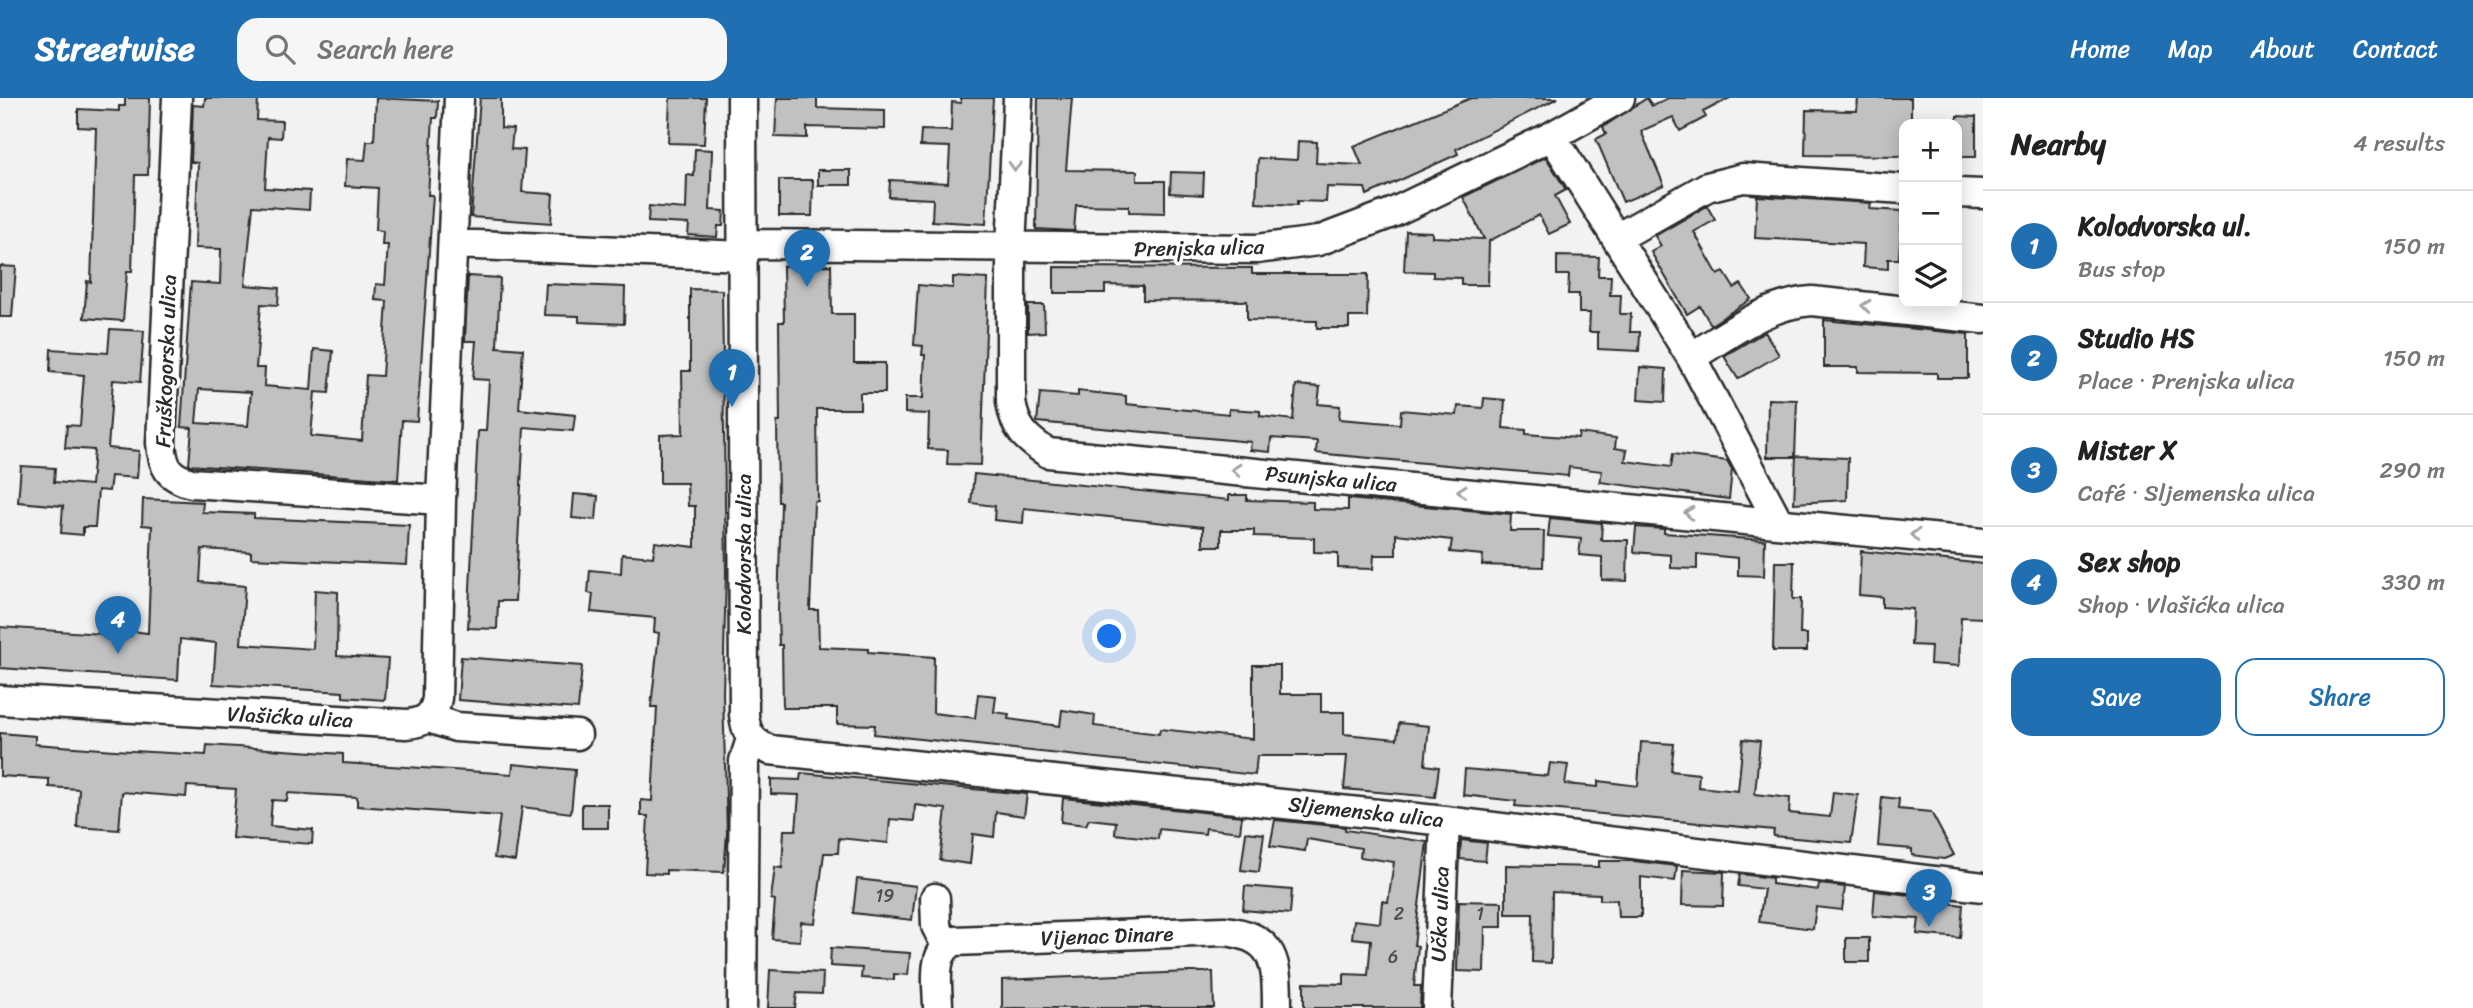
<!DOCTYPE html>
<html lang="en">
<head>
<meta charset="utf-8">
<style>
	:root { --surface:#fff; --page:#f6f6f6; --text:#222; --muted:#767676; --line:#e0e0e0; --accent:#1f6fb2 }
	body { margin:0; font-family:Sriracha,sans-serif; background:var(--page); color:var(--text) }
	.controls { position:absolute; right:21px; top:21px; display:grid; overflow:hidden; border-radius:14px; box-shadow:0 4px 18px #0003 }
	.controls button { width:63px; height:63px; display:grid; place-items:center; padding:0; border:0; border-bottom:2px solid var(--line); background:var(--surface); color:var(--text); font:35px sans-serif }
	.you { position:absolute; left:1110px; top:539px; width:24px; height:24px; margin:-18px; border:5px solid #fff; border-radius:50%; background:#1a73e8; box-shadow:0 0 0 10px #1a73e833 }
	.badge { display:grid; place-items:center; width:46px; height:46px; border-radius:50%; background:var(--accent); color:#fff; font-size:23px; font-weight:700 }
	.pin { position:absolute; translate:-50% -58px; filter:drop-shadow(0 2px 4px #0008) }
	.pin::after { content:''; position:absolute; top:37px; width:24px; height:21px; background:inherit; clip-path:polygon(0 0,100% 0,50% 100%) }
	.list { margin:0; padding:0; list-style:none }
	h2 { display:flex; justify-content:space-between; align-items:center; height:91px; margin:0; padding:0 28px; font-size:30px }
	h2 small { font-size:23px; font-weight:400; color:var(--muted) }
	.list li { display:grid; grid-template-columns:46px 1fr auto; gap:21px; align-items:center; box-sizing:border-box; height:112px; padding:0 28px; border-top:2px solid var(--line) }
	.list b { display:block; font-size:26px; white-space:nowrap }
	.list p { margin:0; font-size:23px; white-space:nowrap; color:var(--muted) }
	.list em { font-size:23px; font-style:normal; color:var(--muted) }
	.actions { display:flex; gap:14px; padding:21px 28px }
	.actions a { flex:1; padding:16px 0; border:2px solid var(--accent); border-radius:21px; text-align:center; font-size:24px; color:var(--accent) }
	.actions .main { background:var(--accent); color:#fff }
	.icon { flex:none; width:38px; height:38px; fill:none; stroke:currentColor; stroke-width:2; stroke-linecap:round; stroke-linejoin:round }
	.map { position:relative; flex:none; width:1983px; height:910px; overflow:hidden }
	header { display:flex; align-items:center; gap:42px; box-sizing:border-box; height:98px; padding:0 35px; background:var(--accent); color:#fff }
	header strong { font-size:33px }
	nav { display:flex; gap:38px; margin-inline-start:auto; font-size:24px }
	.search { width:490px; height:63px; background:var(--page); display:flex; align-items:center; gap:18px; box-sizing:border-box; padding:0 24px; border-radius:21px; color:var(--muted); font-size:26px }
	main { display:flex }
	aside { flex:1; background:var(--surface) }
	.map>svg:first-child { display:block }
	.building { fill:#c1c1c1; stroke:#2b2b2b; stroke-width:2; fill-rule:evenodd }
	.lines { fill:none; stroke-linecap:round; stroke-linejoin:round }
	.minor-casing { stroke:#2b2b2b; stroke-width:33 }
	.minor { stroke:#fff; stroke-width:28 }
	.oneway { stroke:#a0a0a0 }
	.labels { text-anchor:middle; stroke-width:7; stroke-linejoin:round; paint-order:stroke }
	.number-label { font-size:18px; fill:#505050 }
	.street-label { font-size:21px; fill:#2b2b2b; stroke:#fff }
</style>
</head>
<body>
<header>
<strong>Streetwise</strong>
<div class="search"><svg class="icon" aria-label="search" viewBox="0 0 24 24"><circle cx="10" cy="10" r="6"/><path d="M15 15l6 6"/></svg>Search here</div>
<nav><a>Home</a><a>Map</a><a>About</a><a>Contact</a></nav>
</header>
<main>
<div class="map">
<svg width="1983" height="910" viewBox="0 0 1983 910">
	<rect width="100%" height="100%" fill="#f2f2f2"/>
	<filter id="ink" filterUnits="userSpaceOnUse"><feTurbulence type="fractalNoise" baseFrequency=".0143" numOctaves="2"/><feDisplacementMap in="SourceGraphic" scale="14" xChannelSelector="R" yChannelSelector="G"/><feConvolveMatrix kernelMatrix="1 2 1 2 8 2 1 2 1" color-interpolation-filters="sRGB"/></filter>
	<g filter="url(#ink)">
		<path class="building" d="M125,0h25l-2,77h-13l-3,96h-5l-4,50 -39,-3 3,-37 4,1 5,-154 -18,-1v-18l41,2v-5h6z
			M205,0h53l-1,22 25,1 -1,17 -13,-1 -3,51 45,3 -1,19 -56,-4 -8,79 34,3 -1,17 -17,-1 -5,64h9l-1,18 47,4 3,-41 19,2 -4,42 -14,-1 -4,44 51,5 4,-66 16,1 5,-75 -12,-1 1,-16 9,1 3,-40h-6l1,-14 -7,-1 2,-42 -33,-2 2,-27 18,1 2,-19h7l2,-43 62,3 -1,17h-4l-5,77h5l-16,226 -15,-1 -4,60 -209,-15 3,-37 -11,-1 10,-145 29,2 1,-35 -26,-1 3,-85 -7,-1 2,-57 11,1zM199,291l52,3 -3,34 -52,-3z
			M480,0h21v30l12,1 -2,20 14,1 -3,42 31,2 -2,29 -80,-6z
			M670,0h36l-2,46 -36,-1z
			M777,0h40v10l68,2v19l-78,-2v11l-32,-1z
			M961,0h32l-7,126 -54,-3 1,-22 -44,-2 1,-17 58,3 2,-36 -30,-1 1,-16 30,1 1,-29 9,1z
			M1038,0h34l-6,72 71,1v10h28v32l-36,-1v-6l-53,-1 -2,26 -38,-2z
			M1471,0h87l-102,51 2,5 -91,41 -2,-7 -38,-1 -1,15 -29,-1v4l-41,-2 2,-45 39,2 1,-19 19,1 -1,21 46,2 -8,-19z
			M1647,0l5,8 16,-8h62l-27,14 3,5 -26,14 -7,-14 -32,14 23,54 -41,17 -27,-63 10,-5 -3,-7z
			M1858,0h53v26h-7v32l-99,-1 1,-45 51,1z
			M1957,18l19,1v40h-19z
			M695,51l17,1 -2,60 14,1 -1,15h-5l-1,11 -29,-2 1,-11 -41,-2 1,-16 37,3 1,-34 7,1z
			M1546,59l20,33 -11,6 15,28 -21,10 -10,-19 -50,26 -1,44h-27v-7l-28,-1v-5l-29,-1 2,-40 26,1v5l52,2 -21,-42z
			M818,72h33v15h-33z
			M1171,74l33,1 -1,22 -33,-2z
			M779,82h34l-1,36h-33z
			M1757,98l114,7 -1,6 32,2 -3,48h-11v10l-25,-2 1,-23 -109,-6z
			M1707,108l8,14 -21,12 24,43 6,-3 10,16 7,-4 10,15 -40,26 -11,-19 -13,8 -36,-62 10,-6 -6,-10z
			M1557,158l42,1 -1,19h13l-1,19h11l-1,19h11l-1,18h10l-1,19 -41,-2v-17h-9l1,-19h-11v-19h-11l1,-19h-12z
			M831,167l1,49h22v49h31v30h-25v16h-43l1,92 -4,1 -4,108h8l1,37 49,2v3l66,5 -1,56 42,5 3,-24 18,2 -2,16 15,2 -1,5 52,7 2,-16 33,5 -1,11 65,8 1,-5 93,10v-74h27v29h41v18h23v22l53,5 2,-16 30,3 -4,39 14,2 -4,30 -91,-8 3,-33h-90l-2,19 -381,-41 1,-9 -38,-1v-16h-54l-1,-63h-3l-1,-34 3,-109h-3l-1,-80h3l-1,-100h5l-1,-56z
			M0,168l16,1 -4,50h-12z
			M1054,169l198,1v6h116l-1,43h-18v11h-32v-7l-70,-1v-19l-104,-1v-14l-38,-1v8h-51z
			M468,178l32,2 -3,69 26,2 -4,60 56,6 -2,16 -49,-4 -9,174h-17l-1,28 -29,-1 10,-197h8l3,-51 -16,-1 3,-38h-11z
			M953,179l35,2 -7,186 -34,-1 1,-14 -20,-1 1,-35 -24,-1v-15h18l2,-43h-3l1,-9 -9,-1 4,-60 35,3z
			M546,186l79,3 -1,37 -45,-2v-6l-35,-1z
			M690,191l32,1 4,283 -3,121 4,139 -3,39 -58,-2v4l-21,-1 3,-57h-7v-16l11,1 5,-94h-6l8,-74 -5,-1 1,-14 -64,-6 2,-18 -5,-1 2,-23 31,3 1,-19 31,3 2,-15 40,5v-41h-7l-1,-23h-27v-48l23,-1 -1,-63h8z
			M1028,207h16l1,27 -17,1z
			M1824,222l144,14v44h-31v-5l-79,-1v-5h-34z
			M110,231l34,2 -4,51 -27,-2 -5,68 31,3 -2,27 -26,-2 -2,15 -11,-1 -3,37h-12v8l-22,-2 2,-27 -45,-4 3,-36 34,2 -1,14 37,3 3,-35 -29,-2 2,-23 13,1 4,-51 -34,-3 1,-23 57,4z
			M1765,234l14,23 -41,24 -14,-23z
			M1640,269l26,2 -1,33 -27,-2z
			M1296,287l24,2 -2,17 22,2 -1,13 61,5 1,-14 56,5 1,-9 25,2 1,-10 21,2 -2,28 23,2v4l52,4 1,-5 37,5 -1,10 12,2 -2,11 46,6 2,-13 54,7 5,9 -3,29 -129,-17 2,-11 -33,-4 -1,9 -252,-23 1,-12 -46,-3 -1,14 -20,-2 1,-8 -214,-20 3,-29 38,3v-5l48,5v8l103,10v-5l31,2v5l33,4z
			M1768,301l29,1 -2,57h-28z
			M1796,358l52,2 -1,42 -53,3z
			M974,376l255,26v-5h18v5l66,2v7l35,1v-11l163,15 -1,17h34l-1,36 -61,-2 1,-10 -33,-3 2,-12 -56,-6v21h-22l-1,14 -35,-1v-15l-24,-1v-14l-60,-2v-6h-33v16h-18v-19l-179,-19 -1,15 -29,-3 1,-14 -24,-3z
			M574,396l24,2 -2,24 -24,-2z
			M143,401l60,3 -1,10 52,2v4l155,7 -2,40 -156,-7v-6l-49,-3 -2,33 45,4 -4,58 72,5 2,-59 23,2 -1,64 51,3 -3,41 -42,-3v-5l-130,-8 3,-41 -36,-4 -2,41 -178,-12v-41l131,9 1,-5 16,2 4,-107 -10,-1z
			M1550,420l52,5 -1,17h27l-1,41 -25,-1v-23l-23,-2 2,-16 -33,-3z
			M1636,429l28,2v4l101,7 -1,36 -26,-1v-17l-41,-4v15l-26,-1v-13l-37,-3z
			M1861,453l122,13v54l-22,-1 -2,49 -29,-2 1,-18 -20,-1 2,-36 -31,-2v-10l-23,-2z
			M1775,464h19l-1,37h8l-1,35h7v17h-34z
			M461,559l121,9 -4,43 -120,-9z
			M0,635l35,3v8l79,6 92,5 1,-10 136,9v9l79,5 90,6 1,-10 62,6 -4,43 -49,-6 -7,54 -21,-3 6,-42 -143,-10v-9l-69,-4 -1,8 -15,-1 -2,26 43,4 -1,14 -80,-6 4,-49 -49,-3 -1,11 -64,-5 -3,38 -42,-3 2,-38 -30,-2v-8l-49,-3z
			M1743,641l17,2 -5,53 35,4 -1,15 41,4 3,-25 25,3 -7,48 -78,-7 1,-6 -259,-24 1,-5 -53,-6 2,-26 83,7 2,-13 18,2 -3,19 33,3v-6l40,5 3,-44 33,2 -3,27 28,3 -1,13 40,4z
			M801,675l226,21 -3,22 -28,-4 -2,25 -21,-3 -3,30 -30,-4 6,-51 -31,-4 -1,16 -24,-2 -2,24 -49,-5 -1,15h-14l-9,70 -14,-1 -1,19 -28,-2 3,-39 -4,-1 4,-32 7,1 2,-38h12l3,-35 -28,-1v-15l29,1z
			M1882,699l17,2 -1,10 33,3 23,43 -10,4 -32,-4v-6l-34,-3z
			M1063,700l179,18 -2,16 -34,-4 -1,6 -46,-5 -1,10 -43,-5 1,-12 -27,-3 -3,6 -25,-3z
			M582,706h26v24h-26z
			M1275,722l70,7v3l82,12 -13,103 4,1 -4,40h7l-1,22h-116v-25l40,1v-10l24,1 3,-35 -19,-2 2,-18 26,3 2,-22 6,1 6,-40 -34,-5 1,-9 -54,-9 -2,12 -35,-5z
			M1246,734l18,2 -5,38 -18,-2z
			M1461,742l26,3 -2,18 -25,-2z
			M1599,763h35l43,5 -2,15 -34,-4v40h-23l-1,-17h-17v-6l-48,-2 -1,71 -19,-1 1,-48h-27v-49l93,2z
			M1683,772l41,2 -1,34 -41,-1z
			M1740,776l32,4v6l46,6 1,-6 26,3 -3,23 -26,-3 -3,22 -54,-7 5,-33 -26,-3z
			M857,781l59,7 -4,34 -59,-7z
			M1245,788l47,4 -2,24 -47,-4z
			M1875,793l36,4v4l52,6 -3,33 -43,-4 2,-15 -46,-3z
			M1459,803l43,1v25h-17l-1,45 -27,-1z
			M1846,840h23v24h-23z
			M831,850l79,5 -2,22 -14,-1v6l-33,-2 1,-10 -32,-2z
			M770,872l53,3 -1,21 -25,-1 -2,15h-27z
			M1189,874h24l1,36h-212v-28z"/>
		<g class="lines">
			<defs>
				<path id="minor" d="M177,0l-16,345c2,24 7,34 31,40l249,17
					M742,0l2,617c2,19 8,28 26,35l675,71 538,66
					M1018,0l-7,150v154c4,27 15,37 37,51l935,90
					M1552,38l139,221 87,164
					M1957,95l26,1
					M1617,140l90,-51 36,-9 161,11
					M453,146l291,12
					M744,146l513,5 61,-8 74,-28 160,-77 68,-38
					M1691,259c39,-23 75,-53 121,-56l171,18
					M0,602l406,24c18,-1 28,-7 31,-26l4,-198 18,-402
					M429,620l27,9 121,8
					M935,800l1,28 10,19
					M742,910l2,-247 7,-22
					M938,910c0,-23 -8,-56 17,-67l269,-10c52,5 53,32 53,77
					M1437,910l8,-187"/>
			</defs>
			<use href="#minor" class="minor-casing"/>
			<use href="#minor" class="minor"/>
		</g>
		<defs><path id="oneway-chevron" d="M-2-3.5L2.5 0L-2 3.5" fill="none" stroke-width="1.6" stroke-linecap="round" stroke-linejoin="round" transform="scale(1.75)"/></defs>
		<g class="oneway">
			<use href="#oneway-chevron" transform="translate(1015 68) rotate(93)"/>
			<use href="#oneway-chevron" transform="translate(1866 208) rotate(-174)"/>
			<use href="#oneway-chevron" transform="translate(1236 372) rotate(-175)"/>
			<use href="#oneway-chevron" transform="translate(1462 393) rotate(-175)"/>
			<use href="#oneway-chevron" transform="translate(1689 415) rotate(-175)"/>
			<use href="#oneway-chevron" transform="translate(1915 437) rotate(-174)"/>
		</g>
	</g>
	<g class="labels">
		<g class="number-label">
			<text x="885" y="804">19</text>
			<text x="1399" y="822">2</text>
			<text x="1480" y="822">1</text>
			<text x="1393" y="865">6</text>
		</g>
		<g class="street-label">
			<text transform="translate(1199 150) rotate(-1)" y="7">Prenjska ulica</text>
			<text transform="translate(166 263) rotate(-88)" y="7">Fruškogorska ulica</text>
			<text transform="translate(1331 381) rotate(5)" y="7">Psunjska ulica</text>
			<text transform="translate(744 456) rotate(-90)" y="7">Kolodvorska ulica</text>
			<text transform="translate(290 619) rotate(3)" y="7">Vlašićka ulica</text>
			<text transform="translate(1366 714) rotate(6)" y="7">Sljemenska ulica</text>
			<text transform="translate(1440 816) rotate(-88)" y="7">Učka ulica</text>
			<text transform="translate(1107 838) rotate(-2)" y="7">Vijenac Dinare</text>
		</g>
	</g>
</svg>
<div class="controls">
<button>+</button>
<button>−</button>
<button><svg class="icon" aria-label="layers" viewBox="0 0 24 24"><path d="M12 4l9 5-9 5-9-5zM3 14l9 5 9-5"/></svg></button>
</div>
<div class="you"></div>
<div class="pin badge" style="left:732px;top:309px">1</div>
<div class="pin badge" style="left:807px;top:189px">2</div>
<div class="pin badge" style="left:1929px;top:829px">3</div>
<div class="pin badge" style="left:118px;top:556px">4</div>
</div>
<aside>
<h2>Nearby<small>4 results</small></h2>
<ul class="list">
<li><span class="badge">1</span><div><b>Kolodvorska ul.</b><p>Bus stop</p></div><em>150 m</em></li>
<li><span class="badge">2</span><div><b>Studio HS</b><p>Place · Prenjska ulica</p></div><em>150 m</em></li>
<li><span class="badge">3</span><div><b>Mister X</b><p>Café · Sljemenska ulica</p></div><em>290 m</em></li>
<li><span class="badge">4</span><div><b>Sex shop</b><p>Shop · Vlašićka ulica</p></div><em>330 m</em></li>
</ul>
<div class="actions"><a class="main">Save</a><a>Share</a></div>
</aside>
</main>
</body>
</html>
